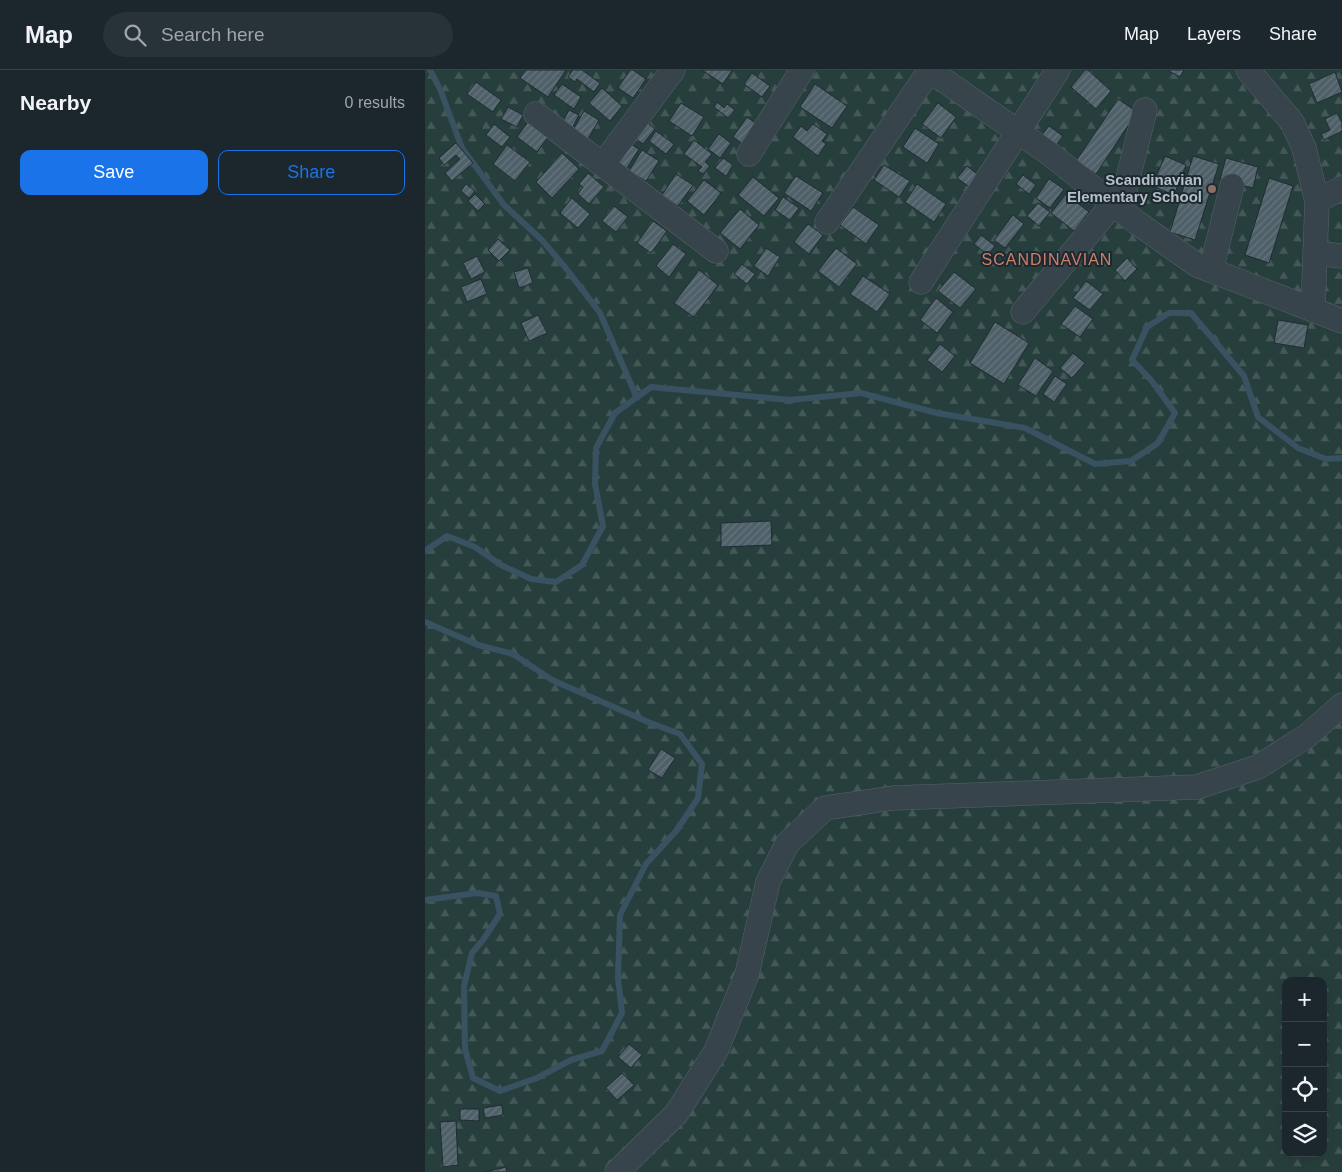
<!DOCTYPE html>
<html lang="en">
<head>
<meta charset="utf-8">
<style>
	:root { --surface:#1b262d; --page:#283239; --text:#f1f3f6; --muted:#a0a5aa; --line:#394349; --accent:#1a73e8 }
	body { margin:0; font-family:Helvetica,sans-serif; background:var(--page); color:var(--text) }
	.controls { position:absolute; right:15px; bottom:15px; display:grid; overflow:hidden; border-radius:10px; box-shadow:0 5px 20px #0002 }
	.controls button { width:45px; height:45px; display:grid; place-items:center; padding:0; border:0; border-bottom:1px solid var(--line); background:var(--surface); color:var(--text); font:25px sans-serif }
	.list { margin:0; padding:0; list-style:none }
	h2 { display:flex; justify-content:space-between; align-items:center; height:65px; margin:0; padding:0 20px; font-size:21px }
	h2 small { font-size:16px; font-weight:400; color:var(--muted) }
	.actions { display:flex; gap:10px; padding:15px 20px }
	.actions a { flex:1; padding:11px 0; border:1px solid var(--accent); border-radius:10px; text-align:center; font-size:18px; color:var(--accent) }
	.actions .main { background:var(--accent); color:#fff }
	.icon { flex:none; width:28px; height:28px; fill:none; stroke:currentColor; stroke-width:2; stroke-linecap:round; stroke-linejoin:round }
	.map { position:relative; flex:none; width:917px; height:1102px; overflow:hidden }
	header { display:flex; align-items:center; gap:30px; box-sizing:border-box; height:70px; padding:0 25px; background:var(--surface); border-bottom:1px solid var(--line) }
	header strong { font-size:24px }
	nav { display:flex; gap:28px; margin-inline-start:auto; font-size:18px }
	.search { width:350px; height:45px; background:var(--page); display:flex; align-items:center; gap:12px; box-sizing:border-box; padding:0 18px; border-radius:28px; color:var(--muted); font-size:19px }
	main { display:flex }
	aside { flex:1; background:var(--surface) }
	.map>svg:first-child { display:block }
	.forest { fill:url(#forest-firs); fill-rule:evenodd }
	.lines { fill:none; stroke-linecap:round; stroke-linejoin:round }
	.stream { stroke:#395262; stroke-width:6 }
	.building { fill:url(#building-hatch); stroke:#1f2b33 }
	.minor-casing { stroke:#56626a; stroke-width:25 }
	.minor { stroke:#38444c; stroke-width:24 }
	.education-dot { fill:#8d6e63; stroke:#1d2931; stroke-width:2 }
	.labels { text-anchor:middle; stroke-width:4; stroke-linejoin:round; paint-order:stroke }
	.poi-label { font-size:15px; font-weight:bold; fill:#b4bfc7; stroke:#1d2931; text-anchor:end }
	.neighbourhood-label { font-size:16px; letter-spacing:1px; fill:#d07f66; stroke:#1d2931 }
</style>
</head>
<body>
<header>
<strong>Map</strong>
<div class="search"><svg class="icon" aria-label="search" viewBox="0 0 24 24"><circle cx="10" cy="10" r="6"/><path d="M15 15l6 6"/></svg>Search here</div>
<nav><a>Map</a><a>Layers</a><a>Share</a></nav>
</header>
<main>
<aside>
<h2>Nearby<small>0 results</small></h2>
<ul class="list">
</ul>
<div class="actions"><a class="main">Save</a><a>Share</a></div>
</aside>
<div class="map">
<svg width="917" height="1102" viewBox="0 0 917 1102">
	<defs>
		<pattern id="forest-firs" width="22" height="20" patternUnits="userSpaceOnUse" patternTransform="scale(1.25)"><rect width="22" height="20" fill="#273f3c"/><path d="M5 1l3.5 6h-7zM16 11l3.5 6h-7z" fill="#445957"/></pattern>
		<pattern id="building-hatch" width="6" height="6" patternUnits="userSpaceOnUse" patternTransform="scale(1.25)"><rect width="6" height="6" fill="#4f6069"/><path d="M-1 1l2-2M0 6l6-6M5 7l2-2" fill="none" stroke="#66757d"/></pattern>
	</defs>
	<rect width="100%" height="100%" fill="#24333c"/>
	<path class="forest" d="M0,0h917v1102h-917zM861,911h37v172h-37z"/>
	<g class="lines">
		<path class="stream" d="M5,0l10,19 22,59 42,57 38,35 23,27 35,46 37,85
			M0,481l22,-15 28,11 26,18 30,14 25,3 26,-17 21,-39 -8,-42 1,-36 19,-35 36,-26 139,13 71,-7 76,20 88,15 70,36 36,-3 27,-18 17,-30 -24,-33 -19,-20 15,-33 22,-14h22l53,63 14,41 40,31 28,11 16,-1
			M0,552l53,23 35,9 39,26 96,42 32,12 22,30 -4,34 -21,32 -31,34 -26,51 -2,63 4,35 -20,38 -31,9 -34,18 -37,13 -27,-13 -8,-29 -1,-63 8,-33 11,-13 17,-26 -4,-18 -19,-3 -52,7"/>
	</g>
	<path class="building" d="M101,0h40l-18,27 -28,-19z
		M148,0h9l18,13 -6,9 -17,-13 -2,3 -7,-5z
		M205,0h3l13,9 -13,19 -15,-10z
		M277,0h30l-9,14z
		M660,0h3l23,21 -15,18 -25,-22z
		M742,0h17l-4,7z
		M910,2l7,20 -25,11 -8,-19z
		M327,3l18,13 -8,11 -18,-13z
		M51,12l25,18 -8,12 -26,-18z
		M137,14l19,13 -7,12 -20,-14z
		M390,14l32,22 -15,22 -32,-21z
		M177,18l20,18 -12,15 -21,-18z
		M693,29l19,13 -41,62 -20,-13z
		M292,32l7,6 3,-4 8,6 -7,8 -14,-11z
		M256,33l23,14 -12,19 -23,-15z
		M513,33l18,14 -15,21 -19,-14z
		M83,37l15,8 -6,12 -16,-8z
		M144,40l10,5 -9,17 -10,-5z
		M159,41l15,9 -14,24 -15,-9z
		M912,43l5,10v8l-18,9 -3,-6 9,-4 -5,-11z
		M322,47l14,10 -14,20 -14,-10z
		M219,50l11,9 -12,15 -11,-8z
		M103,52l20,15 -11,15 -20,-15z
		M69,54l16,13 -8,10 -16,-12z
		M388,54l14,10 -5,7 4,3 -8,12 -25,-19 8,-11 6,5z
		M624,56l14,10 -7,9 -14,-10z
		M490,58l24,16 -12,19 -24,-16z
		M231,61l18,13 -8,10 -17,-13z
		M294,64l12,9 -11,15 -12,-9z
		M269,70l18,14 -7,8 5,4 -7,8 -5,-3 4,-4 -18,-13z
		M202,72l12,7 -12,19 -12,-7z
		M31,73l17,20 -21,18 -7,-8 15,-14 -4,-4 -12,10 -5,-7z
		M82,75l23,17 -15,19 -22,-17z
		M217,80l17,11 -13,20 -17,-10z
		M137,83l17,16 -27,29 -16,-16z
		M740,86l21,9 -12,30 -22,-9z
		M768,86l26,8 -24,76 -25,-8z
		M298,88l10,7 -7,11 -11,-8z
		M801,88l32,9 -5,21 -33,-9z
		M459,95l26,16 -11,16 -25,-17z
		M542,96l14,11 -9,12 -15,-11z
		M163,103l16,14 -15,17 -11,-10 5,-7 -4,-3z
		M251,104l17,11 -15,21 -16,-11z
		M598,105l13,10 -7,9 -13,-10z
		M371,106l27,17 -12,18 -27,-18z
		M328,107l26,21 -15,18 -26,-21z
		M844,108l24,8 -24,77 -24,-8z
		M624,109l15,10 -14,19 -14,-10z
		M279,110l17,13 -17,22 -17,-14z
		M41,114l9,7 -6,7 -8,-7z
		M492,114l29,20 -12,18 -29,-20z
		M50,124l10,10 -7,7 -10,-10z
		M641,124l23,18 -15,19 -23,-18z
		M358,127l16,11 -9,12 -15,-10z
		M147,128l18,16 -12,14 -18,-15z
		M613,133l12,9 -11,14 -12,-10z
		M189,136l14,11 -12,15 -14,-11z
		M428,137l26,18 -13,19 -26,-19z
		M315,139l19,16 -19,24 -20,-16z
		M588,145l11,9 -19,24 -11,-8z
		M228,151l14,10 -16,22 -14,-10z
		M383,154l15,11 -14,19 -15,-12z
		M556,165l14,11 -7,9 -14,-11z
		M73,169l12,11 -11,11 -11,-11z
		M248,174l13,10 -17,23 -13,-11z
		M341,178l14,9 -12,19 -14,-10z
		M411,178l21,16 -18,23 -21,-16z
		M52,186l8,16 -14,7 -8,-16z
		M702,188l10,11 -12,12 -10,-11z
		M317,194l13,10 -8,10 -13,-10z
		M103,198l5,15 -14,5 -5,-16z
		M274,200l19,15 -24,32 -20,-14z
		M529,202l22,17 -16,19 -22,-17z
		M438,206l27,18 -13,18 -27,-18z
		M56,209l6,15 -20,8 -6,-15z
		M661,211l17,13 -13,16 -17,-12z
		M511,228l17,14 -16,21 -17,-13z
		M650,236l18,13 -13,18 -19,-13z
		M113,245l9,18 -18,8 -8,-18z
		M853,250l30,5 -4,23 -30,-5z
		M570,252l34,21 -25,41 -34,-21z
		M515,274l15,12 -13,16 -15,-12z
		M648,283l12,10 -13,15 -12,-10z
		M610,288l18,13 -17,25 -18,-11z
		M630,306l12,8 -13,18 -11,-8z
		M346,451l1,24 -51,2v-24z
		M236,679l14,9 -13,20 -14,-8z
		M204,974l13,11 -11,13 -13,-11z
		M197,1003l12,12 -17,15 -11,-12z
		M77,1035l1,10 -18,3 -2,-10z
		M35,1039h19v12l-19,-1z
		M31,1051l2,44 -15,2 -3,-45z
		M81,1097l1,5h-22z"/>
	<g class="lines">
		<defs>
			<path id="minor" d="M504,0l121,84 86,68 61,43 145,56
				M823,0l44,52 12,26 13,53 -4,109
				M111,44l180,137
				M324,84l53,-84
				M178,94l70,-94
				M892,131l25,-13
				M695,140l25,-100
				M402,152l103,-152
				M890,183l27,3
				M786,200l21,-84
				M496,212l137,-212
				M598,242l90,-108
				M192,1102l59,-58 40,-63 31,-77 21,-92 19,-38 38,-36 68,-10 304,-11 61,-20 49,-31 35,-31"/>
		</defs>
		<use href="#minor" class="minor-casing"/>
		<use href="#minor" class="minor"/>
	</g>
	<circle class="education-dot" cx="787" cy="119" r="5"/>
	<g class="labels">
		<g class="poi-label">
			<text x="777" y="115">Scandinavian<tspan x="777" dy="17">Elementary School</tspan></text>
		</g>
		<g class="neighbourhood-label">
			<text x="622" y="195">SCANDINAVIAN</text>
		</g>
	</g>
</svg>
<div class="controls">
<button>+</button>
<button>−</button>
<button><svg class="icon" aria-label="locate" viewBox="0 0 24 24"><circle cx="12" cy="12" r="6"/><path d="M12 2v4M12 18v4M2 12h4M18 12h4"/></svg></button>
<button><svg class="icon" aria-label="layers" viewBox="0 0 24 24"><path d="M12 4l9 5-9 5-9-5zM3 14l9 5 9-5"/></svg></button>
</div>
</div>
</main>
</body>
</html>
